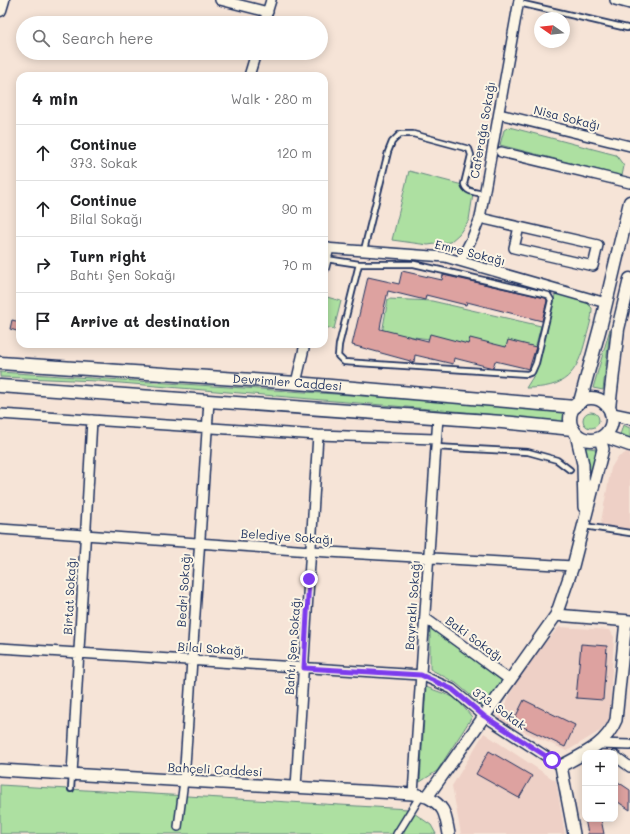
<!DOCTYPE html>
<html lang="en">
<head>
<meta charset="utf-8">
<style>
	:root { --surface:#fff; --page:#f2f2f2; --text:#202124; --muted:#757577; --line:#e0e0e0 }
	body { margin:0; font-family:Mali,sans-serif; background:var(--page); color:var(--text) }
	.controls { position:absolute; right:12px; bottom:12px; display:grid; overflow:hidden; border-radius:8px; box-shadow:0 2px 10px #0003 }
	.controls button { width:36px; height:36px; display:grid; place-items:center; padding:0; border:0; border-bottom:1px solid var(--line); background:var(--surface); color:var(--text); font:20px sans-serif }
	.compass { position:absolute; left:534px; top:12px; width:36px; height:36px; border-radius:50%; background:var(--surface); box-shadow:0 2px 10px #0003; rotate:284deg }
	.stop { position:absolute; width:12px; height:12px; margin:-9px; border:3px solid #7c3aed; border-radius:50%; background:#fff }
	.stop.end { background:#7c3aed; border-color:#fff; box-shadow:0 1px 4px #0008 }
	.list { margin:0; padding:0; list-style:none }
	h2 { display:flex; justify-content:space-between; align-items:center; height:52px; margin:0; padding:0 16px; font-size:17px }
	h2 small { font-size:13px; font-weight:400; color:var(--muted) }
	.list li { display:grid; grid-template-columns:26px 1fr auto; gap:12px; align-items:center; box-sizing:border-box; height:56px; padding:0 16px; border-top:1px solid var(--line) }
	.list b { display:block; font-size:15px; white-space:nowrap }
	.list p { margin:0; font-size:13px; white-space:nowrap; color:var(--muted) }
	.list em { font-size:13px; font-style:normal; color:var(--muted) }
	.icon { flex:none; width:22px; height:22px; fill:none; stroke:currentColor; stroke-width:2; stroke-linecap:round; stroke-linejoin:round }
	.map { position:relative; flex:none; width:630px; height:834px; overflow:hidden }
	.search { position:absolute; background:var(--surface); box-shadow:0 2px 10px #0003; left:16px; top:16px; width:312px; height:44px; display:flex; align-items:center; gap:10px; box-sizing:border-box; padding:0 14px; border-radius:22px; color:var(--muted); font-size:15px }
	.panel { position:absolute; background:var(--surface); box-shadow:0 2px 10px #0003; left:16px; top:72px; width:312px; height:276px; border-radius:12px }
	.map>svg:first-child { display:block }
	.built { fill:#eed0c6 }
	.green { fill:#ade0a1; stroke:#648880 }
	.building { fill:#dda2a0; stroke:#1b2f5e }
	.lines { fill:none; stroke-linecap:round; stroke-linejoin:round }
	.service-casing { stroke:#1b2f5e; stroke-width:8 }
	.pedestrian-casing { stroke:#1b2f5e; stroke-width:10 }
	.minor-casing { stroke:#1b2f5e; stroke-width:12 }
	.tertiary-casing { stroke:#1b2f5e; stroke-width:14 }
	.secondary-casing { stroke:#1b2f5e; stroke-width:15 }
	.service { stroke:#fcf5e5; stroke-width:4.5 }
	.pedestrian { stroke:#fcf5e5; stroke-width:7 }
	.minor { stroke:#fcf5e5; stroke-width:9 }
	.tertiary { stroke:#fcf5e5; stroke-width:11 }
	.secondary { stroke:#fcf5e5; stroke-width:12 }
	.route { stroke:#7c3aed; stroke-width:5 }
	.labels { text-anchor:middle; stroke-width:4; stroke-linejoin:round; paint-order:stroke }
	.street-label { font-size:12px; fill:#1b2f5e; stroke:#fcf5e5 }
</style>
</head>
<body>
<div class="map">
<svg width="630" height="834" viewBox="0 0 630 834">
	<rect width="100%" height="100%" fill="#f6e4d7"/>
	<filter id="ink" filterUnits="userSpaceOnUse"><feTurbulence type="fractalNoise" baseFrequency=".025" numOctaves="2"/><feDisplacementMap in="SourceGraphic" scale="8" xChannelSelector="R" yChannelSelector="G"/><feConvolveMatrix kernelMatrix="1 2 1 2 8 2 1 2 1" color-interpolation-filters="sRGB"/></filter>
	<g filter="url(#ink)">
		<path class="built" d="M627,452l3,1v82l-31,-3 12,-64 6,-10z
			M559,627l51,3 4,7 -5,83 -9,11 -33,20 -69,-31 25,-53z
			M484,733l72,48 9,53h-104l-9,-48z"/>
		<path class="green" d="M509,127l107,28 8,11 -2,10 -122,-31 4,-15z
			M409,171l65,17 -5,32 -10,14 -9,8 -22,3 -36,-5z
			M556,291l30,11 6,6c0,10 -3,20 -6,30 -9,37 -21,50 -60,50l10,-16z
			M327,297l14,4 -7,28 -10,-2v-17z
			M388,299l44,2 109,25 -7,26 -152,-19z
			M610,329l-7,61 -10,-2z
			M0,372l456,30 109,9 -1,12 -87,-10 -380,-32 -97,-4z
			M583 420a8 8 0 1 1 16 0a8 8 0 1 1-16 0Z
			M623,425l7,3v10l-10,-3z
			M582,447l14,2 -4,30 -3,-1 -2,-18z
			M430,628l72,53 -18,26 -28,-24 -26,-14z
			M426,687l30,11 16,19 -35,54 -17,11z
			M0,785l408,24 23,16 5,9h-436z"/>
		<path class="building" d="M402,271l40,9 1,-5 103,23 1,3 -5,20 -75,-19 -1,3 -40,-10 -1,5 -37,-9 -7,31 -1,7 48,12 2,-7 38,10 2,-6 36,9 2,-7 28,7 -7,22 -34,-8 -2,7 -39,-10 -1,6 -38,-9 -1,7 -62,-17 16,-68 31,7z
			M12,320l8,2v10l-10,-3z
			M581,644l26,2 -4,54 -27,-2z
			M524,700l51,25 -10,22 -52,-25z
			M489,751l43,25 -13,22 -43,-24z
			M615,780l15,10v20l-15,-10z
			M585,819h16l3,15h-16z"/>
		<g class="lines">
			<defs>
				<path id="service" d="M519,3l108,25
					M364,250l24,-98 4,-10 8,-8h13l56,15 2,6 -7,29c2,9 12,8 20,10
					M326,259l33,5h55l134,31 3,5 -15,63 -4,9 -5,2 -183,-12 -6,-6 1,-11 20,-81
					M435,447l93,5 29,8 13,10
					M584,526l46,7
					M71,789l1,-15"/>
				<path id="pedestrian" d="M178,827l6,-46
					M397,834l24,-39"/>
				<path id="minor" d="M220,0l48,12
					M615,0l15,4
					M264,23l7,-23
					M249,76l7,-23
					M499,114l131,32
					M501,152l129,31
					M480,218c39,9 78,18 118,27l-5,21 -79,-18 5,-21
					M324,248l121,9 161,46
					M460,261l12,-23 8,-20 39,-218
					M324,268l5,-20
					M296,383l9,-39
					M0,414l318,21 117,4
					M0,529l311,22 262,15
					M425,618l85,62
					M0,648l421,27 31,14 32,27 77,50
					M599,744l31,1
					M615,756l15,11
					M72,774l20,-354
					M184,781l25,-380
					M296,787l22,-352
					M413,794l25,-377"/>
				<path id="tertiary" d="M576,434l7,30 1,43
					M556,615l74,6
					M0,770l413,24 14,3
					M449,834c-4,-20 -3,-27 -22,-37l129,-182 17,-49 30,-117 -3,-11
					M574,834l-13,-68c22,-12 45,-21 55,-46l10,-99"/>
				<g id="secondary">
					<path d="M0,10l3,-10"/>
					<path id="s1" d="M0,363l296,20 279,24"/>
					<path d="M0,386l502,36 71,7"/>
					<circle cx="591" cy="419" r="21"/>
					<path d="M580,402l21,-78 29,-122"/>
					<path d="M609,408l9,-79 12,-50"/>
					<path d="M611,414l19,4"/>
					<path d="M604,436l26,9"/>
				</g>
			</defs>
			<use href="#service" class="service-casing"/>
			<use href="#pedestrian" class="pedestrian-casing"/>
			<use href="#minor" class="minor-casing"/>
			<use href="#tertiary" class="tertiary-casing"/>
			<use href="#secondary" class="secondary-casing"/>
			<use href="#service" class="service"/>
			<use href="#pedestrian" class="pedestrian"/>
			<use href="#minor" class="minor"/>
			<use href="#tertiary" class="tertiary"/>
			<use href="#secondary" class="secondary"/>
		</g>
	</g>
	<g class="lines" filter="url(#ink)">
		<path class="route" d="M309,579l-5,89 117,7 31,14 32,27 68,44"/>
	</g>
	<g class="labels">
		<g class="street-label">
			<text transform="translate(567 118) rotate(14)" y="4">Nisa Sokağı</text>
			<text transform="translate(483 130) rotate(-80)" y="4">Caferağa Sokağı</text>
			<text transform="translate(470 253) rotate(14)" y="4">Emre Sokağı</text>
			<text dy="4" stroke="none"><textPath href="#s1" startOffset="288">Devrimler Caddesi</textPath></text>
			<text transform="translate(287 537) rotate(4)" y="4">Belediye Sokağı</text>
			<text transform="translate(184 590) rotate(-86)" y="4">Bedri Sokağı</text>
			<text transform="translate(70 596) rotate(-87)" y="4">Birtat Sokağı</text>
			<text transform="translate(413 605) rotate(-86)" y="4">Bayraklı Sokağı</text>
			<text transform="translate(474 639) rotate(36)" y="4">Baki Sokağı</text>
			<text transform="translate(293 646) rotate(-86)" y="4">Bahtı Şen Sokağı</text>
			<text transform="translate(211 649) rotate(4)" y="4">Bilal Sokağı</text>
			<text transform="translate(499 709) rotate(36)" y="4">373. Sokak</text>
			<text transform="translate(215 770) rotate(3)" y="4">Bahçeli Caddesi</text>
		</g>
	</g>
</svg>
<div class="controls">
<button>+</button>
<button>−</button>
</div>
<svg class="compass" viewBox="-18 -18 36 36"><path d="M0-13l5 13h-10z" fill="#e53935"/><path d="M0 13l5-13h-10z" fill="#757577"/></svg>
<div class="stop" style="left:552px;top:760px"></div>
<div class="stop end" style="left:309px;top:579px"></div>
<div class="search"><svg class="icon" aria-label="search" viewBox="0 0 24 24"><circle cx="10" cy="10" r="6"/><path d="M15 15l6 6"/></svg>Search here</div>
<section class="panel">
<h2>4 min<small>Walk · 280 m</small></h2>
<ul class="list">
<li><svg class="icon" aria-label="ahead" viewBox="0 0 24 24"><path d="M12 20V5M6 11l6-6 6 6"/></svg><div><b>Continue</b><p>373. Sokak</p></div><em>120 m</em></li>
<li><svg class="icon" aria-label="ahead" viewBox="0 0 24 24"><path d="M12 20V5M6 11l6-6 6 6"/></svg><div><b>Continue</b><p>Bilal Sokağı</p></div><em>90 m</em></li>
<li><svg class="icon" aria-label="right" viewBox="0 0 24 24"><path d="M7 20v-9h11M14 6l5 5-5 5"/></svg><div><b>Turn right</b><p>Bahtı Şen Sokağı</p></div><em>70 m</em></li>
<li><svg class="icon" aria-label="arrive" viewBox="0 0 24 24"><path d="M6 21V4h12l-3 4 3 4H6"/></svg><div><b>Arrive at destination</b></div></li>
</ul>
</section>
</div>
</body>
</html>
